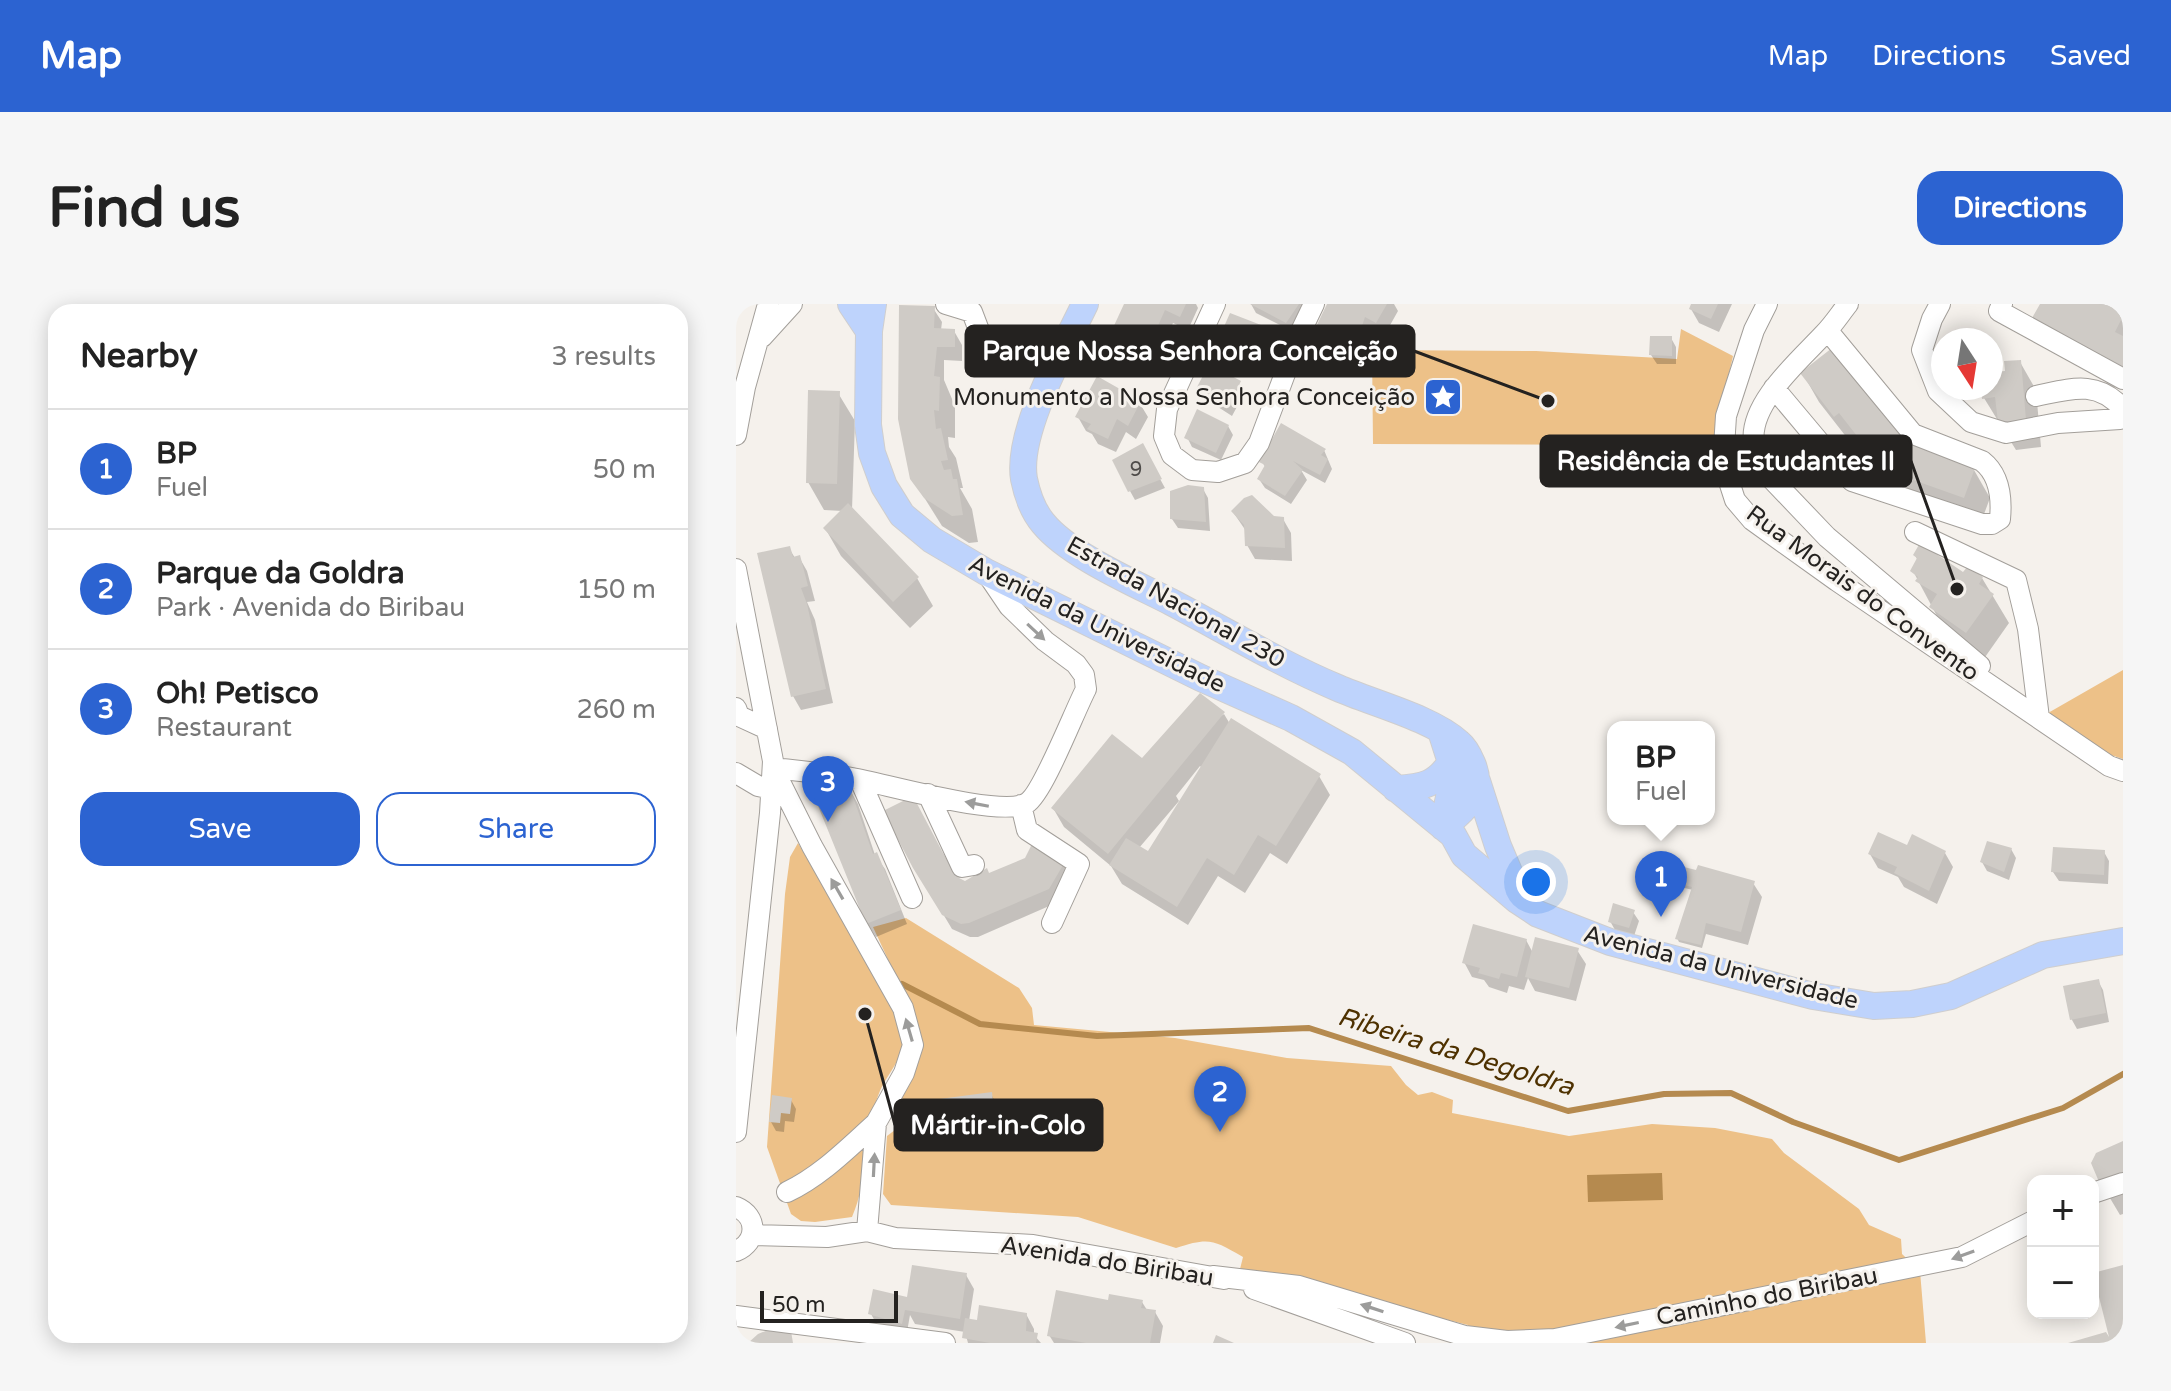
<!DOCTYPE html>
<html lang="en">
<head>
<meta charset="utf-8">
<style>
	:root { --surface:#fff; --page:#f6f6f6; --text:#222; --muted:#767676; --line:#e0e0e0; --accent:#2c63d1 }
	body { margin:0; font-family:"Varela Round",sans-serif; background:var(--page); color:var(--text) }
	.controls { position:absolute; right:24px; bottom:24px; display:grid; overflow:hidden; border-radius:16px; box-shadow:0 4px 20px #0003 }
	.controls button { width:72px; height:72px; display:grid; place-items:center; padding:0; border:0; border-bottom:2px solid var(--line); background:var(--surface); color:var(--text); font:40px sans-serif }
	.compass { position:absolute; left:1195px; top:24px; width:72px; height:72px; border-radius:50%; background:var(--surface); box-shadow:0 4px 20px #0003; rotate:168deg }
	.scale { position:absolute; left:24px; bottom:20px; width:138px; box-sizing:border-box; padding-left:8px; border:4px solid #242220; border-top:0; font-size:22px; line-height:28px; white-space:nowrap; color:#242220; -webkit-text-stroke:6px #f5f1ec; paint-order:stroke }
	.you { position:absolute; left:800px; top:578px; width:28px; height:28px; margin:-20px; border:6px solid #fff; border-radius:50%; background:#1a73e8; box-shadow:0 0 0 12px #1a73e833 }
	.badge { display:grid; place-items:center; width:52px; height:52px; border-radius:50%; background:var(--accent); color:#fff; font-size:26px; font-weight:700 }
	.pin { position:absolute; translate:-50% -66px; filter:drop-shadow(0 2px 4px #0008) }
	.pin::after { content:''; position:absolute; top:42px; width:28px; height:24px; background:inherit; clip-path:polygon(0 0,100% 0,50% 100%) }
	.popup { position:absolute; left:871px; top:417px; width:108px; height:104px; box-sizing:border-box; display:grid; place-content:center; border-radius:16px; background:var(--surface); filter:drop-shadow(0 2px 6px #0005); font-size:26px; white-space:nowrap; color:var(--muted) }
	.popup b { font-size:30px; color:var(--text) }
	.popup::after { content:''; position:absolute; left:50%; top:100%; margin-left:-16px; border:16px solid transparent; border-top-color:var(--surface) }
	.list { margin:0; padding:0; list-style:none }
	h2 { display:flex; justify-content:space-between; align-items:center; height:104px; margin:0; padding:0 32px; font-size:34px }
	h2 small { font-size:26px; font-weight:400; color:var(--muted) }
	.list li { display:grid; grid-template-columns:52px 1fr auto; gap:24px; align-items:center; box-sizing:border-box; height:120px; padding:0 32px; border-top:2px solid var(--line) }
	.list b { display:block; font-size:30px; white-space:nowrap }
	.list p { margin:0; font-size:26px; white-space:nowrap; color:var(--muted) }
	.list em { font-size:26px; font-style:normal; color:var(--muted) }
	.actions { display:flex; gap:16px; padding:24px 32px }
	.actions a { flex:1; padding:18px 0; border:2px solid var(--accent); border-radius:24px; text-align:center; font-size:28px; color:var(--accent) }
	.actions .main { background:var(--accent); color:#fff }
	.map { position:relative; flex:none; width:1387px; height:1039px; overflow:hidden; border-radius:24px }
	header { display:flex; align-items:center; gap:48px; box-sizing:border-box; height:112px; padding:0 40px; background:var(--accent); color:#fff }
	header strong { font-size:38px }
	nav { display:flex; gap:44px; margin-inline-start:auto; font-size:28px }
	.intro { display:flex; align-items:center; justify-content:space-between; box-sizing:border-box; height:192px; padding:0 48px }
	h1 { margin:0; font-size:56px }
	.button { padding:20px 36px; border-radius:24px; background:var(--accent); color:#fff; font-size:28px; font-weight:700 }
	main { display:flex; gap:48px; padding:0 48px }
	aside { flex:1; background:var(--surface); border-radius:24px; box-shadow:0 4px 20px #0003 }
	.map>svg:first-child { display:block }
	.green { fill:#edc188 }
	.water { fill:#b58a4f }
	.shadow { fill:#0003; fill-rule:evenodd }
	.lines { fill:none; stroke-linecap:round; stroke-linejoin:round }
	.stream { stroke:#b58a4f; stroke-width:6 }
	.building { fill:#cfcbc6 }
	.minor-casing { stroke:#a39f9a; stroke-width:22 }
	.major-casing { stroke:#cfcece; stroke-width:28 }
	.minor { stroke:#fff; stroke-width:20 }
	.major { stroke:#bed3fc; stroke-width:26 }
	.oneway { fill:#9c9c9b }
	.labels { text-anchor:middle; stroke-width:6; stroke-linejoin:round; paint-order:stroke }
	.number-label { font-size:20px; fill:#4f4c4a }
	.poi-label { font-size:24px; fill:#242220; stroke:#f5f1ec; text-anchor:end }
	.street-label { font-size:24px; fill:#242220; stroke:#f5f1ec }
	.water-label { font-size:26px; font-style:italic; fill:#4e3100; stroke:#f5f1ec }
	.leader { fill:none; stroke:#242220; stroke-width:3 }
	.callout-dot { fill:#242220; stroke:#f5f1ec; stroke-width:3 }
	.callout { fill:#242220; stroke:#242220; stroke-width:3 }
	.callout-label { font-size:26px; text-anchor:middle; font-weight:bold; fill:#fff }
</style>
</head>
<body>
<header>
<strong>Map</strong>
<nav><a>Map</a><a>Directions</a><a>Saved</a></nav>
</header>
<div class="intro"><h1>Find us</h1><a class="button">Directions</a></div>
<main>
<aside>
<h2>Nearby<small>3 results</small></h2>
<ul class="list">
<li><span class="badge">1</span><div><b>BP</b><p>Fuel</p></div><em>50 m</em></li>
<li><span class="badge">2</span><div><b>Parque da Goldra</b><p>Park · Avenida do Biribau</p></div><em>150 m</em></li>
<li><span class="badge">3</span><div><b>Oh! Petisco</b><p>Restaurant</p></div><em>260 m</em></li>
</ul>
<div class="actions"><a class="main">Save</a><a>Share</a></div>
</aside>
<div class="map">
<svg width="1387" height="1039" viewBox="0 0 1387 1039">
	<rect width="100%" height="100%" fill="#f5f1ec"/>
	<path class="green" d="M945,25l52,27 -20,89 -340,-1 -1,-94 164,1 141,8z
		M1387,366v89l-12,-4 -63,-42z
		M62,539l101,173c2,9 6,21 4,30 -5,20 -19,32 -25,50 -15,39 -9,83 -26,121l-37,5 -14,-1 -10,-7 -24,-67 18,-253 5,-37z
		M170,614l113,70 13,20 2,17 141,13 112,20 104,8 15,19 12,10 14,-3 21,8 -1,13 117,23 83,-12 63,4 57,11 12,14 75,56 10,16 32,14 1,15 18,17 6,72h-454l-4,-18 -63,-16 -91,-29 -74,-11 3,-12c-30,-17 -33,-20 -67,-9l-98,-31 -187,-12 -8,-11 4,-58 21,-16 -12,-15 23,-44 2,-17 -4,-22 -44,-95z"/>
	<path class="water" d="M926,869l1,27 -75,2 -1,-27z"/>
	<path class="shadow" d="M390,0h70l2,4 -10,22 -15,-7 -6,14 10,16 -6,15 -49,-24 -8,-14z
		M515,0h52l-11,27 -36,-18z
		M593,0h65l4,7 -14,25 -11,-6 -6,18 -9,-4 8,13 -4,10 -38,-22 -8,-14z
		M958,0h38l-13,28 -20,-9 -8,-14z
		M1306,0h81v80l-73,-38z
		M197,4l9,14 -1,8 13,1 8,14v16l-18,-1v20l11,26v32l-7,-1 1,10 7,11 7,30h-3l12,21 6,33 -9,1 -27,-17 -30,-48z
		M545,31l7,16 -4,-7h-5l6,8 -7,-2 -10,22 -9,-1 -3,6 -31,-16 -8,-14z
		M935,34l5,9v17h-19l-6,-9z
		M1284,58l16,28 5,57 -25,3 -32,-52 -1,-10h8v-14l17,-2z
		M1067,70l107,70 64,26 16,28 -10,27 -87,-22 -16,-28 2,-6 -23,-29 -5,3 -32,-41z
		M503,79l6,9 -13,24 -28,-18 -5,-9z
		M102,89l17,28 -3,89 65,68 16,28 -23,22 -69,-72 -16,-28 18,-17 -19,-1 -16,-28z
		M403,98l9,15 -12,22 -10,-7 -10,20 -18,-8 -6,-10 -6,-3 -8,-14z
		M492,122l5,9 -12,25 -29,-13 -5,-10z
		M406,142l23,42 -30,12 -5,-9z
		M588,146l8,19 -7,14 -24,-13 6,10 -16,24 -26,-16 -6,-9 7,-11 -4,-6z
		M467,185l5,9 2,33 -32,-3 -6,-9z
		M497,208l50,7 8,14 1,28 -37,-2 -8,-14 -1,-14z
		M53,244l6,10 4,-1 8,14 8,30 -8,1 8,18 18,83 -32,7 -8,-14z
		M1179,251l48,20 19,3 27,45 -26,37 -36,-25 -34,-64 5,-10z
		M488,410l6,10 89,52 11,19 -43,69 -17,-11 -25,40 -27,-17 -30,49 -66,-41 -11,-18 -47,-39 -11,-19 96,-42zM464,462l2,2 -54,86 -9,-6 40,-47 -3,-5z
		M114,486l8,14 17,51 10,14 22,55 -31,13 -9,-14 -21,-132z
		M1172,544l37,5 8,14 -16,37 -33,-17 -6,-10 -20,-9 -8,-14z
		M1275,545l5,9 -7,22 -22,-9 -5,-9z
		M1368,548l5,9 -1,23 -49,-3 -6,-9z
		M329,558l8,14 -17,27 -78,34h-8l-18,-8 -37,-62 50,16z
		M942,579h75l9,14 -14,48 -42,-11 -4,14 -23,-6 -2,-4 16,-48 -13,-3z
		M897,608l6,9 -5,15 -19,-6 -5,-9z
		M790,636l7,13 44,-3 9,14 -10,37 -41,-10 -7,-13 -4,12 -15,-4 -2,7 -18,-6 -5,-7 -12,-3 -8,-15z
		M1362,677l5,9 6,32 -32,7 -5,-9 -6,-33z
		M255,790l8,15 3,25 -57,7 -8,-14z
		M55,796l5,9 -2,13 -9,-1 -1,11 -8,-1 -5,-9z
		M1387,839v71l-3,1 -16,-27z
		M230,971l8,14 -5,32 10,1 47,-8 8,15v6l7,8h-73l-3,-11 -50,-8 -5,-9 -3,17 -31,-9 -5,-9z
		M373,998h33l5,8 8,2 8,14 -3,17h-106l-5,-8z"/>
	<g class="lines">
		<path class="stream" d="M166,680l78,40 117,12 212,-8 259,83 96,-17 67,-1 62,29 106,38 164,-52 60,-34"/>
	</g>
	<path class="building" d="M388,0h62l-6,13 -15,-7 -8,18 13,9 -6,18 -52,-25z
		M514,0h49l-13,19z
		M591,0h60l-11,19 -11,-6 -6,18 -11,-5 -1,4 12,7 -5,14 -40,-24z
		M955,0h27l-7,15 -22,-10z
		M1304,0h83v12l-8,16 8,4v30l-91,-48z
		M163,1l36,1 -1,22 21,1v18h-18l-3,29 6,1 -1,34 -5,-1 2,19 5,-1 7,32 -7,1 3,9 7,-1 2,10h4l6,36 -11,1 -28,-18 -14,-19 -12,-60z
		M494,9l52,20 -2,7 -10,-3 -10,21 -8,-1 -4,7 -33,-17z
		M914,32h22v20l-23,-1z
		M1096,44l79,95 64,25 -11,30 -62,-22 -1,4 -12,-6 -3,6 -11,-5 4,-11 -40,-51 -5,4 -34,-44z
		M1285,56l5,60 -28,2 -3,-25 -13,2 -1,-11h10v-16l14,-1 -1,-10z
		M473,60l32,17 -14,28 -31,-20z
		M361,72l44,25 -13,25 -11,-7 -9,20 -21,-10 4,-5 -16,-7z
		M72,86l32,1 -3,93 -31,-1z
		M461,105l32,16 -13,28 -32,-15z
		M545,119l45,26 -5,6 7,4 -8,16 -27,-14 10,9 -18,26 -28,-17 8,-14 -6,-3z
		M407,139l19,36 -34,13 -16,-32z
		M452,181l16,2 2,35 -36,-3v-28z
		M516,191l22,21 10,1 1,31 -40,-2 -1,-21 -13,-14 13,-13z
		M112,199l71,74 -26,25 -70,-74z
		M1184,239l43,29 5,-6 15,11 -4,7 15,10 -28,39 -37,-26 8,-13 -22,-13 3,-4 -8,-6 7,-13 -4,-3z
		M54,242l3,11 7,-2 8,31 -7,2 6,16 19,85 -35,8 -34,-144z
		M464,389l25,19 -117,142 -57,-46 61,-74 30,24z
		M495,414l90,56 -45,72 -18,-11 -24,40 -27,-17 -30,49 -68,-42 17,-27 22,13z
		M105,475l4,11 5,-2 23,66 4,-2 24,58 -35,14 -54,-133z
		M177,492l30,57 16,25 6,3 22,-13 2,5 36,-15 9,-18 32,20 -17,29 -80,34 -8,1 -19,-9 -29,-47 -30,-57z
		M1142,528l29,13 5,-11 34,17 -17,40 -35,-18 3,-6 -29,-13z
		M1251,537l25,7 -8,24 -24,-10z
		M1317,543l52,3 -1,25 -53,-3z
		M962,561l57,16 -14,51 -35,-9 -5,22 -26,-6 17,-52 -16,-4 4,-17 16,4z
		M877,599l22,7 -6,18 -21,-6z
		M737,620l54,15 -10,38 -16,-4 -2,6 -21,-6 2,-5 -18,-5z
		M799,633l44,11 -10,40 -44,-11z
		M1363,675l7,34 -36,7 -7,-34z
		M256,788l3,28 -60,8 -3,-28z
		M36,791l20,3 -2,16 -9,-1 -1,10 -11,-1z
		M1387,837v38l-21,10 -11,-26 5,-10z
		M176,961l55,8 -7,46 -55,-9 -3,14 -34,-10 5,-25 34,8z
		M1387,961v78h-55l38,-11 3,5 -16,-64z
		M320,986l52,10 1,-6 34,6 -2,8 15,2 -6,33h-64l-39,-7z
		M243,1001l48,8 -1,18 12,2 -2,10h-46l-28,-5 3,-20 12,2z
		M37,1024l18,3 2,12h-45l10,-9z
		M480,1031l18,8h-21z"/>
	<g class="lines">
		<defs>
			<path id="minor" d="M210,0l26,8 16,42
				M479,0l-48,105 -3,27 8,19 20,15 26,2 27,-9 14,-20 42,-112 13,-27
				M1031,0l-13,26 -28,86 -3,47 12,37 17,20 85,61 272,185 14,5
				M1112,0c-8,10 -15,21 -24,30 -24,26 -76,70 -70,109 2,10 7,20 11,29l62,65 153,129
				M1204,0l-8,15 -10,31 16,41 33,31 35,11 52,-10 62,-4 3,-4
				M1266,0l-3,7 124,68
				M26,33l30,-33
				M1038,84l78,93 130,43h10l8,-5c2,-21 0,-44 -18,-58l-69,-27 -85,-103
				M1300,92c34,-7 61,-17 87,13
				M0,131l9,-48 23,-83
				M1179,228l101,48 12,49 11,89
				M0,265l37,192 -3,52 -34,319
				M0,404l3,8 28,13
				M37,464c26,3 53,5 79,10 34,6 150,40 175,25 16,-10 47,-91 59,-114l-2,-14 -8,-11 -31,-23 -36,-35 -23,-34
				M37,464l39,78 91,162 10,37 -9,28 -28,50 -9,108
				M0,469l22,13 14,3
				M124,476l52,118
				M192,490l34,73 12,-2
				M285,501l6,25 52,34 -27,59
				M51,888c34,-16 61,-44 89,-69
				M1357,889l30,-10
				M0,903c22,9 22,35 0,44
				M16,931l75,2 40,-6 28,7 138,7 191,34
				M477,972l86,10 166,50 42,5 48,-2 407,-82 71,-36
				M518,985l151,54
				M0,1012l209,27"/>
			<path id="major" d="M115,0l18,27
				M137,0l-4,27 -1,94 4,28 12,33 18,29 30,25 54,32 215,106 90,40 61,34 101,83 11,20 53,45 21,14 72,28 203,54 61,10 38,-2 39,-8 92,-41 80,-14
				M349,0c-21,44 -69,128 -61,175 3,15 9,32 19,44 26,32 91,60 128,79 55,29 110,62 167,86 34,15 94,30 121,55 6,5 10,13 13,20 13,30 -7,47 -29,64
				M705,427l13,41 -11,55
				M741,477l21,65 11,26
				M660,485c28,-2 40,-4 56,-28"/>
		</defs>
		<use href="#minor" class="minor-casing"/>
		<use href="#major" class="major-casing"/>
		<use href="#minor" class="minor"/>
		<use href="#major" class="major"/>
	</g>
	<defs><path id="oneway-solid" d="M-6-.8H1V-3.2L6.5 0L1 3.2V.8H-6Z" transform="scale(2)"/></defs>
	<g class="oneway">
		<use href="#oneway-solid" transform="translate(300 328) rotate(43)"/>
		<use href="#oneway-solid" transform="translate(241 500) rotate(-169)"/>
		<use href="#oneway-solid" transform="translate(101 585) rotate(-120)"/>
		<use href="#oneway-solid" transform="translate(173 726) rotate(-106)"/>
		<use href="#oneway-solid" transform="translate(138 861) rotate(-87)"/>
		<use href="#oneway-solid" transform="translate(1227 951) rotate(160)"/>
		<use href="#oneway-solid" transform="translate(636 1004) rotate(-162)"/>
		<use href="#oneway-solid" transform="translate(891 1021) rotate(168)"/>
	</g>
	<defs>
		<symbol id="sight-square" viewBox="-11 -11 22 22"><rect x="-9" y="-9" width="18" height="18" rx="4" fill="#2c63d1" stroke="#f5f1ec"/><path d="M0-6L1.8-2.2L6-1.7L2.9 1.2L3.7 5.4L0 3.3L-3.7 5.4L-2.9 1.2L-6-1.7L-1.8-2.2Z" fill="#fff"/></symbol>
	</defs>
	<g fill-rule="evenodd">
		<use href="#sight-square" x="685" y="71" width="44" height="44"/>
	</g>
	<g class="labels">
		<g class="number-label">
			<text x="400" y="172">9</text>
		</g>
		<g class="poi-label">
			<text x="679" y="101">Monumento a Nossa Senhora Conceição</text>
		</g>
		<g class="street-label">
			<text transform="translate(1127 289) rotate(36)" y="8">Rua Morais do Convento</text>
			<text transform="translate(440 298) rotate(29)" y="8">Estrada Nacional 230</text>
			<text transform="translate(361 320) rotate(26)" y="8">Avenida da Universidade</text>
			<text transform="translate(985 663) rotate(14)" y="8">Avenida da Universidade</text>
			<text transform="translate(371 957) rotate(9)" y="8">Avenida do Biribau</text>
			<text transform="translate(1031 992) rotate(-11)" y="8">Caminho do Biribau</text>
		</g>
		<g class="water-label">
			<text transform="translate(720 747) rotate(17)" y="9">Ribeira da Degoldra</text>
		</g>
	</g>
	<path class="leader" d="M812 97L678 47M1221 285L1175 157M129 710L159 821"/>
	<g class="callout-dot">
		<circle cx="812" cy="97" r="8"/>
		<circle cx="1221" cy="285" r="8"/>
		<circle cx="129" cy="710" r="8"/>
	</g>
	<g class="callout">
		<rect x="230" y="22" width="448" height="50" rx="8"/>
		<rect x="805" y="132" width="370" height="50" rx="8"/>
		<rect x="159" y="796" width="207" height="50" rx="8"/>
	</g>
	<g class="callout-label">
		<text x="454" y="56">Parque Nossa Senhora Conceição</text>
		<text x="990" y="166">Residência de Estudantes II</text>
		<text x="262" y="830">Mártir-in-Colo</text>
	</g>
</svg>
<div class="controls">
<button>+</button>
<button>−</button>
</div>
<svg class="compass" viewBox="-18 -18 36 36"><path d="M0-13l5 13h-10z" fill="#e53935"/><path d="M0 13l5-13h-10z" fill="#767676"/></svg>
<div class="scale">50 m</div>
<div class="you"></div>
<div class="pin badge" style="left:925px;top:613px">1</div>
<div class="popup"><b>BP</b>Fuel</div>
<div class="pin badge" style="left:484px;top:828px">2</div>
<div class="pin badge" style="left:92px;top:518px">3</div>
</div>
</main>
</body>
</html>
